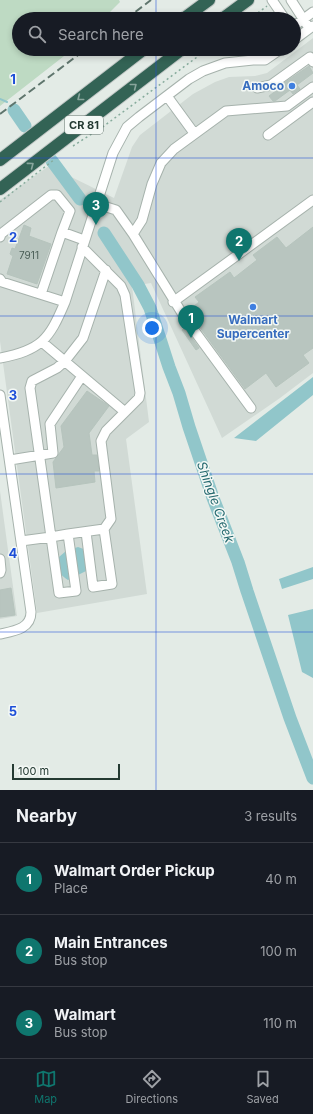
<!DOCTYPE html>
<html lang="en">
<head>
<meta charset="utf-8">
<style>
	:root { --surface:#171b24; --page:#242831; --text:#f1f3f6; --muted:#9ea1a6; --line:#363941; --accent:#0f766e }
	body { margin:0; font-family:Inter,sans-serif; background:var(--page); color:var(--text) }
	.scale { position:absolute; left:12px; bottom:10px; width:108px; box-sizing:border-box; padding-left:4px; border:2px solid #243a32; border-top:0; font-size:11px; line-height:14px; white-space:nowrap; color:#243a32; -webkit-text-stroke:3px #f3f8f5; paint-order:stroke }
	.you { position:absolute; left:152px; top:328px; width:14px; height:14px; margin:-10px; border:3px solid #fff; border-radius:50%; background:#1a73e8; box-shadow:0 0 0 6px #1a73e833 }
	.badge { display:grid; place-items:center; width:26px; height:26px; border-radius:50%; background:var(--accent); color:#fff; font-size:13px; font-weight:700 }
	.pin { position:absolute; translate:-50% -33px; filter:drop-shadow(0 1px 2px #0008) }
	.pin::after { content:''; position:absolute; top:21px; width:14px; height:12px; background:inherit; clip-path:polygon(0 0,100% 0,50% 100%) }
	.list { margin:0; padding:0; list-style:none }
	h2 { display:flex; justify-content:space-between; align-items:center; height:52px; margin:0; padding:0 16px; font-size:17px }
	h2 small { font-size:13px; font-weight:400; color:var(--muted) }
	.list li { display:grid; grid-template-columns:26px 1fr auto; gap:12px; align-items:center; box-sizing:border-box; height:72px; padding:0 16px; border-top:1px solid var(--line) }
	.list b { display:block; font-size:15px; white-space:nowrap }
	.list p { margin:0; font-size:13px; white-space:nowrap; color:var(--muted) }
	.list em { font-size:13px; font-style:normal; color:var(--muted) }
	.icon { flex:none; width:22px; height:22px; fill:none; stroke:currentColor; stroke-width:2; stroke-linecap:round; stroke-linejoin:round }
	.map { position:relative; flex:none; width:313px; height:790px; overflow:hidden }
	.search { position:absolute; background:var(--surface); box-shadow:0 2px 6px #0003; left:12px; right:12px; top:12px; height:44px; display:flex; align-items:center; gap:10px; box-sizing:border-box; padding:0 14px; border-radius:22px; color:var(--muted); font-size:15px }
	.sheet { height:268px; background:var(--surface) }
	nav { display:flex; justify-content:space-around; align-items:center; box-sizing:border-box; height:56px; border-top:1px solid var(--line); background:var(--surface); font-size:11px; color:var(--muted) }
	nav a { display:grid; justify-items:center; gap:2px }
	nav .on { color:var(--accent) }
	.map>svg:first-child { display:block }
	.built { fill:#d1dad5 }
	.green { fill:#bedac3 }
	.water { fill:#91c6ca }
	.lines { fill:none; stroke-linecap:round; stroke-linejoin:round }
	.stream { stroke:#91c6ca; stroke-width:2 }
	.river { stroke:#91c6ca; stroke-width:13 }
	.building { fill:#b8c5bf; stroke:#b6c4bd }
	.minor-casing { stroke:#a6b2ac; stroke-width:11 }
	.highway-casing { stroke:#c2c8c6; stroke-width:14 }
	.path { stroke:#86ab9c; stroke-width:1.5; stroke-dasharray:2 3; stroke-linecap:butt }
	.minor { stroke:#fff; stroke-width:9 }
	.highway { stroke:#336355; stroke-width:12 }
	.rail { stroke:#5f756d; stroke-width:2; stroke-dasharray:8 4; stroke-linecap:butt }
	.oneway { stroke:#89a69d }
	.grid { fill:none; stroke:#1d4ed8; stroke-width:1; stroke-opacity:0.55 }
	.shop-dot { fill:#3f7fe0; stroke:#f3f8f5; stroke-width:1.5 }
	.labels { text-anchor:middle; stroke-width:3; stroke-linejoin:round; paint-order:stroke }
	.number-label { font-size:10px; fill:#495d55 }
	.shield { fill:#f3f8f5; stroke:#62736c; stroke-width:1 }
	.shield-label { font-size:11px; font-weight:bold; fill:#243a32 }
	.shop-label { font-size:12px; font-weight:bold; fill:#366cbe; stroke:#f3f8f5; text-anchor:end }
	.water-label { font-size:13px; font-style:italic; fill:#25696f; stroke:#f3f8f5 }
	.grid-label { font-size:13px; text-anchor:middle; font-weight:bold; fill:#1d4ed8; stroke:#f3f8f5; stroke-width:3; stroke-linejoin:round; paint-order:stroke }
</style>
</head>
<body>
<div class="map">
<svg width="313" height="790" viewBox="0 0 313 790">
	<rect width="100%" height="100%" fill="#e3ebe6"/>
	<path class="built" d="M313,38v335l-33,25 -58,40 -71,-155 -19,3 17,136 -23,17 21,155 -110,19 -37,-272v-141l49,-34 65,32 18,-51 8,-12 53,-41 22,-12 14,-5 26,-1 12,-3z
		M0,491l17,125 -17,3z"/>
	<path class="green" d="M0,0h119l1,2 -17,17h-84v30h54l-73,57z"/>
	<path class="water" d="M313,377v18l-57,46 -22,-3z
		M78,547l11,4 5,8 -2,9 -24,12c-10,-6 -10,-11 -9,-23l7,-6z
		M313,567v12l-31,10 -3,-10z
		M313,609v69l-11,-6 -14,-57z"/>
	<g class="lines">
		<path class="stream" d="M0,99l7,3"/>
		<path class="river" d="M14,110l11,16
			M52,161l28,38
			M104,233l34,52 12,23 19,59 10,26 10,34 24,71 25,64 9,29 43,127 23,60"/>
	</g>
	<path class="building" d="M309,66l4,7 -16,12 3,4 -7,5 -3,-4 -15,11h-2l-4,-5 16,-12 -1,-1z
		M24,225l7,3 -2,8 22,8 -14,40 -30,-10 6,-18 -3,-2 2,-6 3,1z
		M313,227v121l-10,7 6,8 -33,24 -10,-14 -21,16 -57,-78 11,-9 -4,-5 35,-25 4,6 23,-18 -4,-5 24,-18 9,11z
		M185,328l14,20 -3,2 -14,-20z
		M87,391l22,15 -20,27 3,22h5l2,16h-5l1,11 -39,6 -3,-26 11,-15 -3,-21z
		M11,588l4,27 -15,2v-27z"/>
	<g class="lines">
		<defs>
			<path id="minor" d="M272,0l13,19
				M291,0l18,28
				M294,26l19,-14
				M294,40l19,-14
				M253,60l9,-11
				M257,88l14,-3 39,-28 3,5
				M167,96l27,37
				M268,135l45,-33
				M97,204l19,6 17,24 52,84 66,90
				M133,234l9,-14 10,-36 9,-21 13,-14 52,-38 61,-5 26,-19
				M0,237l1,-3 50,-39h6l13,16 -8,21 22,8
				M82,247l39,39 4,9 15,98 -1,5 -14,14
				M0,279l2,3 63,20
				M41,294l21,-62
				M173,302l140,-102
				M42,342l83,70 -19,19 -5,10 10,78 -7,10
				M0,358c41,-8 49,-18 65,-56l48,-149 14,-26 12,-10 50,-38 14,-8 22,-8 28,-3h12l16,-11
				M0,395l31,217c0,17 -17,19 -31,22
				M10,460l43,-7 -3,-29 32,-48
				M68,534l-17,3 -21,-149 2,-7 25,-13 8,-7 18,-23 23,-68
				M21,541l30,-4 8,56 17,-2 -8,-57 36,-5 8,55 -19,3 -7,-55
				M0,559l1,11 -1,3"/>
			<path id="highway" d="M183,19l26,-19
				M222,19l26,-19
				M0,160l144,-111
				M0,189l182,-140"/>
		</defs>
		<use href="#minor" class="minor-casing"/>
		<use href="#highway" class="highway-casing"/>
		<path class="path" d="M250,19l17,-13
			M73,146l31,-20 104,-77
			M0,202l55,-43"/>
		<use href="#minor" class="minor"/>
		<use href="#highway" class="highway"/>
		<path class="rail" d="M126,19l25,-19
			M0,114l86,-65"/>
	</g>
	<defs><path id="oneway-chevron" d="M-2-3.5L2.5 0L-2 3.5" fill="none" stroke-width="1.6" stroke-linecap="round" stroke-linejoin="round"/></defs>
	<g class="oneway">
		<use href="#oneway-chevron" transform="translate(134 86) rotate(-38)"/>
		<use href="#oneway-chevron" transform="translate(80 98) rotate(142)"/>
		<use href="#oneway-chevron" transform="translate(31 165) rotate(-37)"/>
	</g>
	<path class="grid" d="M156,0v19M156,49v741M0,158h313M0,316h313M0,474h313M0,632h313"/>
	<g class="shop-dot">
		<circle cx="292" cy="86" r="4"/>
		<circle cx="253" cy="307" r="4"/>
	</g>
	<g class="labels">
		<g class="number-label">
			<text x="29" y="259">7911</text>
		</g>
		<rect class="shield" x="65" y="116" width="38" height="18" rx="3"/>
		<g class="shield-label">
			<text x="84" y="129">CR 81</text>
		</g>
		<g class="shop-label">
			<text x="284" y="90">Amoco</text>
			<text x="253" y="324" text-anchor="middle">Walmart<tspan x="253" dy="14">Supercenter</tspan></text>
		</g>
		<g class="water-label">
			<text transform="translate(216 502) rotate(70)" y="5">Shingle Creek</text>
		</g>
	</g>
	<g class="grid-label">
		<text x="13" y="84">1</text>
		<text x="13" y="242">2</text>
		<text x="13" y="400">3</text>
		<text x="13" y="558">4</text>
		<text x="13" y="716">5</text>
	</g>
</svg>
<div class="scale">100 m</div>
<div class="you"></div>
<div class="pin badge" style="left:191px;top:338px">1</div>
<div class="pin badge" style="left:239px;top:261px">2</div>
<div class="pin badge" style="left:96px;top:225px">3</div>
<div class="search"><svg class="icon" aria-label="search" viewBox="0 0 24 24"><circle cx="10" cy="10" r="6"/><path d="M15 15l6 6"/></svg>Search here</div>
</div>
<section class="sheet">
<h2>Nearby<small>3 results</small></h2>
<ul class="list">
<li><span class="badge">1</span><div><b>Walmart Order Pickup</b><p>Place</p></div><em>40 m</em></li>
<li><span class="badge">2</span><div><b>Main Entrances</b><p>Bus stop</p></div><em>100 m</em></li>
<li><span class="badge">3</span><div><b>Walmart</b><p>Bus stop</p></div><em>110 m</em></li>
</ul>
</section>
<nav>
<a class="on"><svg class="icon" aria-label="map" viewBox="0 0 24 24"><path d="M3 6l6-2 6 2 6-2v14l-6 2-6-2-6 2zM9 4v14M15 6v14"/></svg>Map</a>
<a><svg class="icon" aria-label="directions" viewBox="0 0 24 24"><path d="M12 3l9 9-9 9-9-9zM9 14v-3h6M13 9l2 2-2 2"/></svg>Directions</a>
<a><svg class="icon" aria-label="saved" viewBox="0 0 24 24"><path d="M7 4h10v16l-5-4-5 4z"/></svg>Saved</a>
</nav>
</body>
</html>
